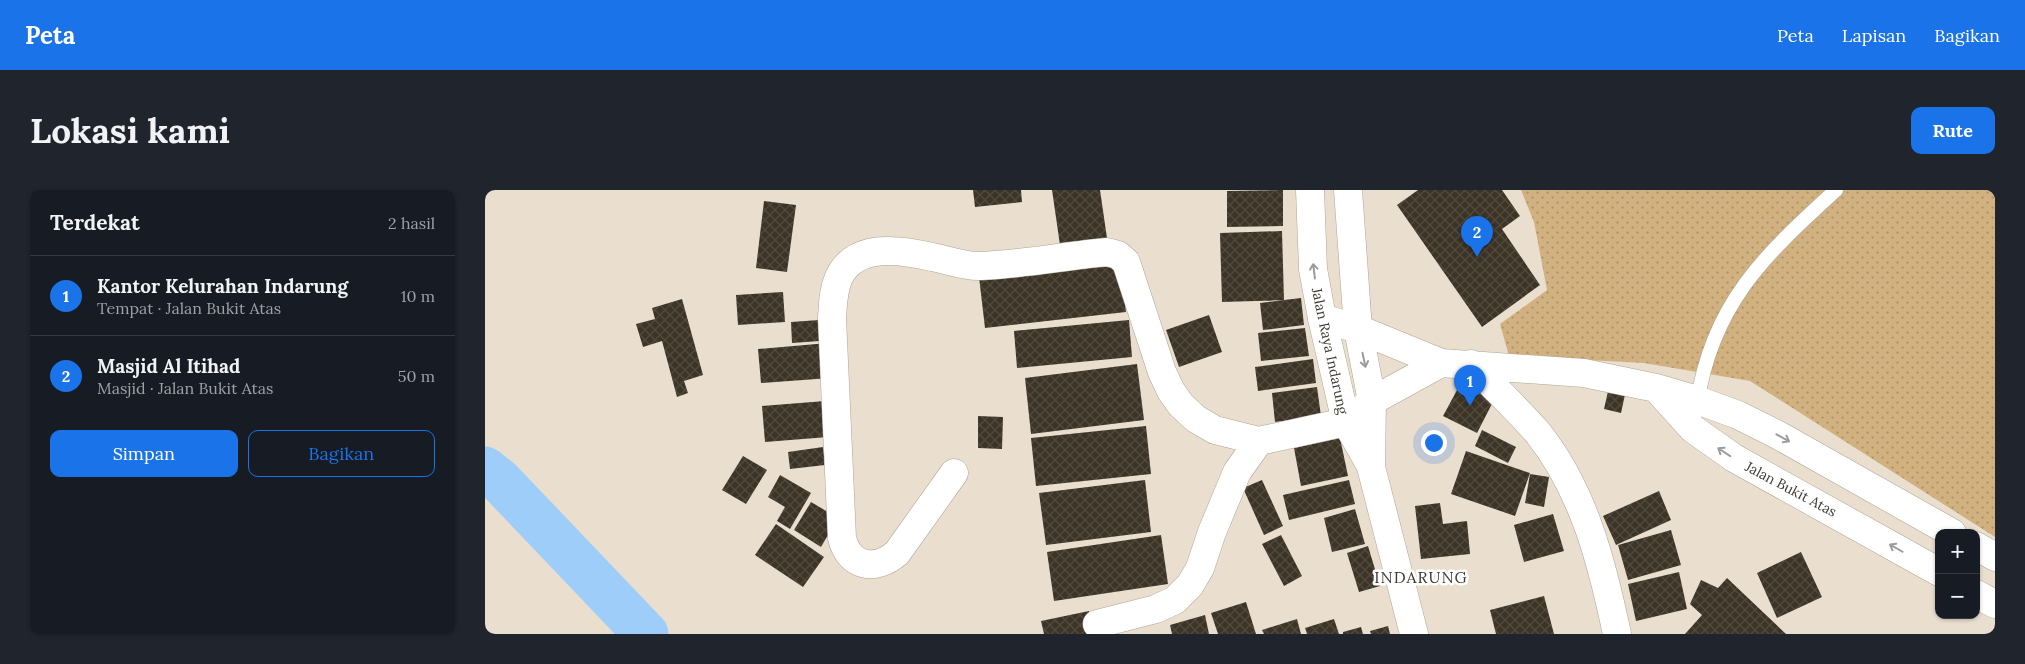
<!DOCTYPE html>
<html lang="id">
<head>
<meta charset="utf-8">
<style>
	:root { --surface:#171b24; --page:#20242c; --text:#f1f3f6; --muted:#9ea1a6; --line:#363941; --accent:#1a73e8 }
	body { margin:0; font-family:Lora,serif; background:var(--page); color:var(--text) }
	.controls { position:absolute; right:15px; bottom:15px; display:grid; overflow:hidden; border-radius:10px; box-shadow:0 1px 4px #0004 }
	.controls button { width:45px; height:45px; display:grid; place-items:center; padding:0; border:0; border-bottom:1px solid var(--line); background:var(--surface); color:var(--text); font:25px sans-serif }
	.you { position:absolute; left:948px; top:252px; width:18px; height:18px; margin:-12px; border:4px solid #fff; border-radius:50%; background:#1a73e8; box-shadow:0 0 0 8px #1a73e833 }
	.badge { display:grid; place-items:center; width:32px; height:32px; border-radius:50%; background:var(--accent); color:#fff; font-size:16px; font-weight:700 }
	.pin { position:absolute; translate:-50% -41px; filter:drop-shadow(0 1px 2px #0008) }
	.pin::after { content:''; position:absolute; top:26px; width:18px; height:15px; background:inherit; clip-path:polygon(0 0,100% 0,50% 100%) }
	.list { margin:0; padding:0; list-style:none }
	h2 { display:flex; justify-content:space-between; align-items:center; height:65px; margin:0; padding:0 20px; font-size:21px }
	h2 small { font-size:16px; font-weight:400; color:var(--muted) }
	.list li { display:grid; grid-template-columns:32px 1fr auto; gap:15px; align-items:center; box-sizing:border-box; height:80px; padding:0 20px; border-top:1px solid var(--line) }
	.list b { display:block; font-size:19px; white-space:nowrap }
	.list p { margin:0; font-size:16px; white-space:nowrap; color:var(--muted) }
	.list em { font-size:16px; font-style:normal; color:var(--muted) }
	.actions { display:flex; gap:10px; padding:15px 20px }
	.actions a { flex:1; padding:11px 0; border:1px solid var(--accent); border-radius:10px; text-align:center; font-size:18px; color:var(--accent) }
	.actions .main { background:var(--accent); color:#fff }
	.map { position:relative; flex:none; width:1510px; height:444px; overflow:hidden; border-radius:10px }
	header { display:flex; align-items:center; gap:30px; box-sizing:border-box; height:70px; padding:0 25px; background:var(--accent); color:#fff }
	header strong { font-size:24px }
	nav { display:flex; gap:28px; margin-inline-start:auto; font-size:18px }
	.intro { display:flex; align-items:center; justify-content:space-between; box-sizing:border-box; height:120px; padding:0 30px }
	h1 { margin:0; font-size:35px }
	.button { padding:12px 22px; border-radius:10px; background:var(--accent); color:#fff; font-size:18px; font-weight:700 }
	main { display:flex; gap:30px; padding:0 30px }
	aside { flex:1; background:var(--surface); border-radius:10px; box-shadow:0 1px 4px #0004 }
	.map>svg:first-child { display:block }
	.park { fill:url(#park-dots) }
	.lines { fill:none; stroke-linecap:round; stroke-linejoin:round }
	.river { stroke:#9dcdf8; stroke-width:45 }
	.building { fill:url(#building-cross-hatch) }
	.service-casing { stroke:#aea494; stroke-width:15 }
	.minor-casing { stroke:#aea494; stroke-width:29 }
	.trunk-casing { stroke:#aea494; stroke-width:29 }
	.service { stroke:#fff; stroke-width:14 }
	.minor { stroke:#fff; stroke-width:28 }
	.trunk { stroke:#fff; stroke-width:28 }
	.oneway { stroke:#9e9c9a }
	.labels { text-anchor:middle; stroke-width:5; stroke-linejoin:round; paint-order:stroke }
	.street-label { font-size:14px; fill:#3e3a34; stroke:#fff }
	.quarter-label { font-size:16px; letter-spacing:1px; fill:#3e3a34; stroke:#fff }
</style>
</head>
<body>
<header>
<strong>Peta</strong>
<nav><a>Peta</a><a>Lapisan</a><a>Bagikan</a></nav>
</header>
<div class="intro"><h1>Lokasi kami</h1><a class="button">Rute</a></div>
<main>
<aside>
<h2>Terdekat<small>2 hasil</small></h2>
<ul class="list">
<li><span class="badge">1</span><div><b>Kantor Kelurahan Indarung</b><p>Tempat · Jalan Bukit Atas</p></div><em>10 m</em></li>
<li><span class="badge">2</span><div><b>Masjid Al Itihad</b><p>Masjid · Jalan Bukit Atas</p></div><em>50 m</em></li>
</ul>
<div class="actions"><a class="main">Simpan</a><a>Bagikan</a></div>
</aside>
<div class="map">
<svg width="1510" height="444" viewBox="0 0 1510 444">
	<defs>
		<pattern id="park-dots" width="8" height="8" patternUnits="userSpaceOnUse" patternTransform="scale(1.25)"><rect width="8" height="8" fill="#d1b180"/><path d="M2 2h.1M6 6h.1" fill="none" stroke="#ab916a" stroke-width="1.8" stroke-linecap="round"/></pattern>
		<pattern id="building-cross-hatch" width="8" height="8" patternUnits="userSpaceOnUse" patternTransform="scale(1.25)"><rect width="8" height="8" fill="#3c3427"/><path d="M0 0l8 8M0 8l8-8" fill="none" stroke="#514a3e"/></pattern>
	</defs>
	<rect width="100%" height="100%" fill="#eadfcf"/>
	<path class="park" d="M1036,0h474v347l-245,-156 -106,-18 -135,-7 -9,-32 47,-34 -13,-68z"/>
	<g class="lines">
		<path class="river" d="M0,279l15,12 146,153"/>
	</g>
	<path class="building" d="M488,0h48l1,12 -47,5z
		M567,0h48l8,55 -47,7z
		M798,0v36l-56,1v-36z
		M933,0h84l18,26 -18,13 38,56 -58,42 -85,-122z
		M279,11l32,4 -9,67 -31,-4z
		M797,41l2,69 -62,2 -2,-69z
		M635,70l6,52 -141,16 -6,-51z
		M298,102l2,30 -47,3 -2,-30z
		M816,108l3,27 -41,5 -3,-27z
		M197,109l21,76 -19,6 4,12 -11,4 -15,-56 -19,6 -7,-23 19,-5 -3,-11z
		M724,125l13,37 -43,15 -13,-37z
		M334,130l1,21 -28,2 -1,-21z
		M644,130l3,37 -115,11 -3,-37z
		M820,138l4,28 -48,5 -3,-28z
		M343,153l2,35 -69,5 -3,-34z
		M828,169l3,24 -58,8 -3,-24z
		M652,174l7,56 -113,14 -6,-56z
		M978,189l33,17 -19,37 -34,-17z
		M832,197l4,29 -46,6 -3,-29z
		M1124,197l17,3 -5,23 -17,-4z
		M340,211l3,36 -63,5 -3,-36z
		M493,226l25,1 -1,32 -24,-1z
		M661,236l5,48 -115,12 -5,-48z
		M997,240l34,17 -8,16 -33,-17z
		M855,248l8,38 -47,10 -7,-38z
		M338,257l2,18 -35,4 -2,-17z
		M981,261l64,22 -15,43 -64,-22z
		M258,266l24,14 -21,34 -24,-14z
		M1045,284l19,3 -5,30 -19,-4z
		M295,285l31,18 -21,36 -13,-8 8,-14 -17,-10z
		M660,290l6,52 -105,13 -7,-52z
		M777,290l21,46 -19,9 -21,-47z
		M864,290l6,24 -66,16 -6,-25z
		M1174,301l12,29 -55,25 -13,-29z
		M326,312l27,16 -17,29 -27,-17z
		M955,313l3,21 24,-3 3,33 -49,5 -6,-53z
		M870,319l10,35 -33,8 -8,-34z
		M1068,324l11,37 -40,11 -10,-37z
		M291,334l48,33 -21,30 -48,-32z
		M1186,340l10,35 -53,15 -10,-35z
		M676,345l7,49 -114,17 -7,-49z
		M796,345l21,41 -18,10 -22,-42z
		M883,356l12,40 -21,6 -12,-39z
		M1316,362l21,45 -45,21 -20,-45z
		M1194,382l8,37 -51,12 -8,-37z
		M1242,388l59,56h-101l17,-19 -12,-11 11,-24 17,8z
		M1059,406l10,38h-58l-6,-24z
		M761,412l10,32h-38l-7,-21z
		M604,421l5,23h-50l-3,-13z
		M720,425l4,19h-37l-2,-9z
		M812,429l4,15h-37l-2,-4z
		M849,429l5,15h-32l-2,-6z
		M903,436l2,8h-19l-1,-3z
		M876,437l2,7h-20v-2z"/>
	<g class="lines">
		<defs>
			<path id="service" d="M1212,214c15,-101 68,-149 139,-214"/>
			<path id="minor" d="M837,128l36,11 83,34 143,10 72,15 41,12 41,15 40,20 174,98
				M986,174c23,23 46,45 67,69 46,58 64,130 79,201
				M1171,198l37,41 41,29 205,114
				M469,283l-57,80c-22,19 -48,14 -55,-15l-10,-220c1,-14 1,-28 7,-41 17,-35 63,-27 93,-20 16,3 33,10 49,9 42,-2 84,-10 126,-14l11,3 8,7 36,110 9,19 10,14 15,14 19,11 44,11 87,-19 26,-21 69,-38
				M1491,356l19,11
				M1491,404l19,10
				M612,434l59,-15 19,-9 15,-15 10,-17 12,-36 25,-60 22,-31"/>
			<path id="trunk" d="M825,0l3,79 9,49 24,104 25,44
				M863,0l10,139 14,72 -1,66 43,167"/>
		</defs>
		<use href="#service" class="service-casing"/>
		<use href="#minor" class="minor-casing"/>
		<use href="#trunk" class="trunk-casing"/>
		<use href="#service" class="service"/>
		<use href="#minor" class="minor"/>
		<use href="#trunk" class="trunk"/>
	</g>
	<defs><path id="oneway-shaft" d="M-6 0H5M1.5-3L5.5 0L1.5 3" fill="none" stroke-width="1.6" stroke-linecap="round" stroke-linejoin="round" transform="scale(1.25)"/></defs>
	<g class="oneway">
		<use href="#oneway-shaft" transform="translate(829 81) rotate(-97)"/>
		<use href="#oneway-shaft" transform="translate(879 170) rotate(78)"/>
		<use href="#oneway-shaft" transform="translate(1298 248) rotate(29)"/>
		<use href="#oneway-shaft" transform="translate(1239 262) rotate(-146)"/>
		<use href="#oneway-shaft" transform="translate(1411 358) rotate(-150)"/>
	</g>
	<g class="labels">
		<g class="street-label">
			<text transform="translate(845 161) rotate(78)" y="5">Jalan Raya Indarung</text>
			<text transform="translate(1306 299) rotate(28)" y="5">Jalan Bukit Atas</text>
		</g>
		<g class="quarter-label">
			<text x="936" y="393">INDARUNG</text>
		</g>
	</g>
</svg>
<div class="controls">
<button>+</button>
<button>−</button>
</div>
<div class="you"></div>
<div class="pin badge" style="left:985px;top:216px">1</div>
<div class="pin badge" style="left:992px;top:67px">2</div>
</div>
</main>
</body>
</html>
